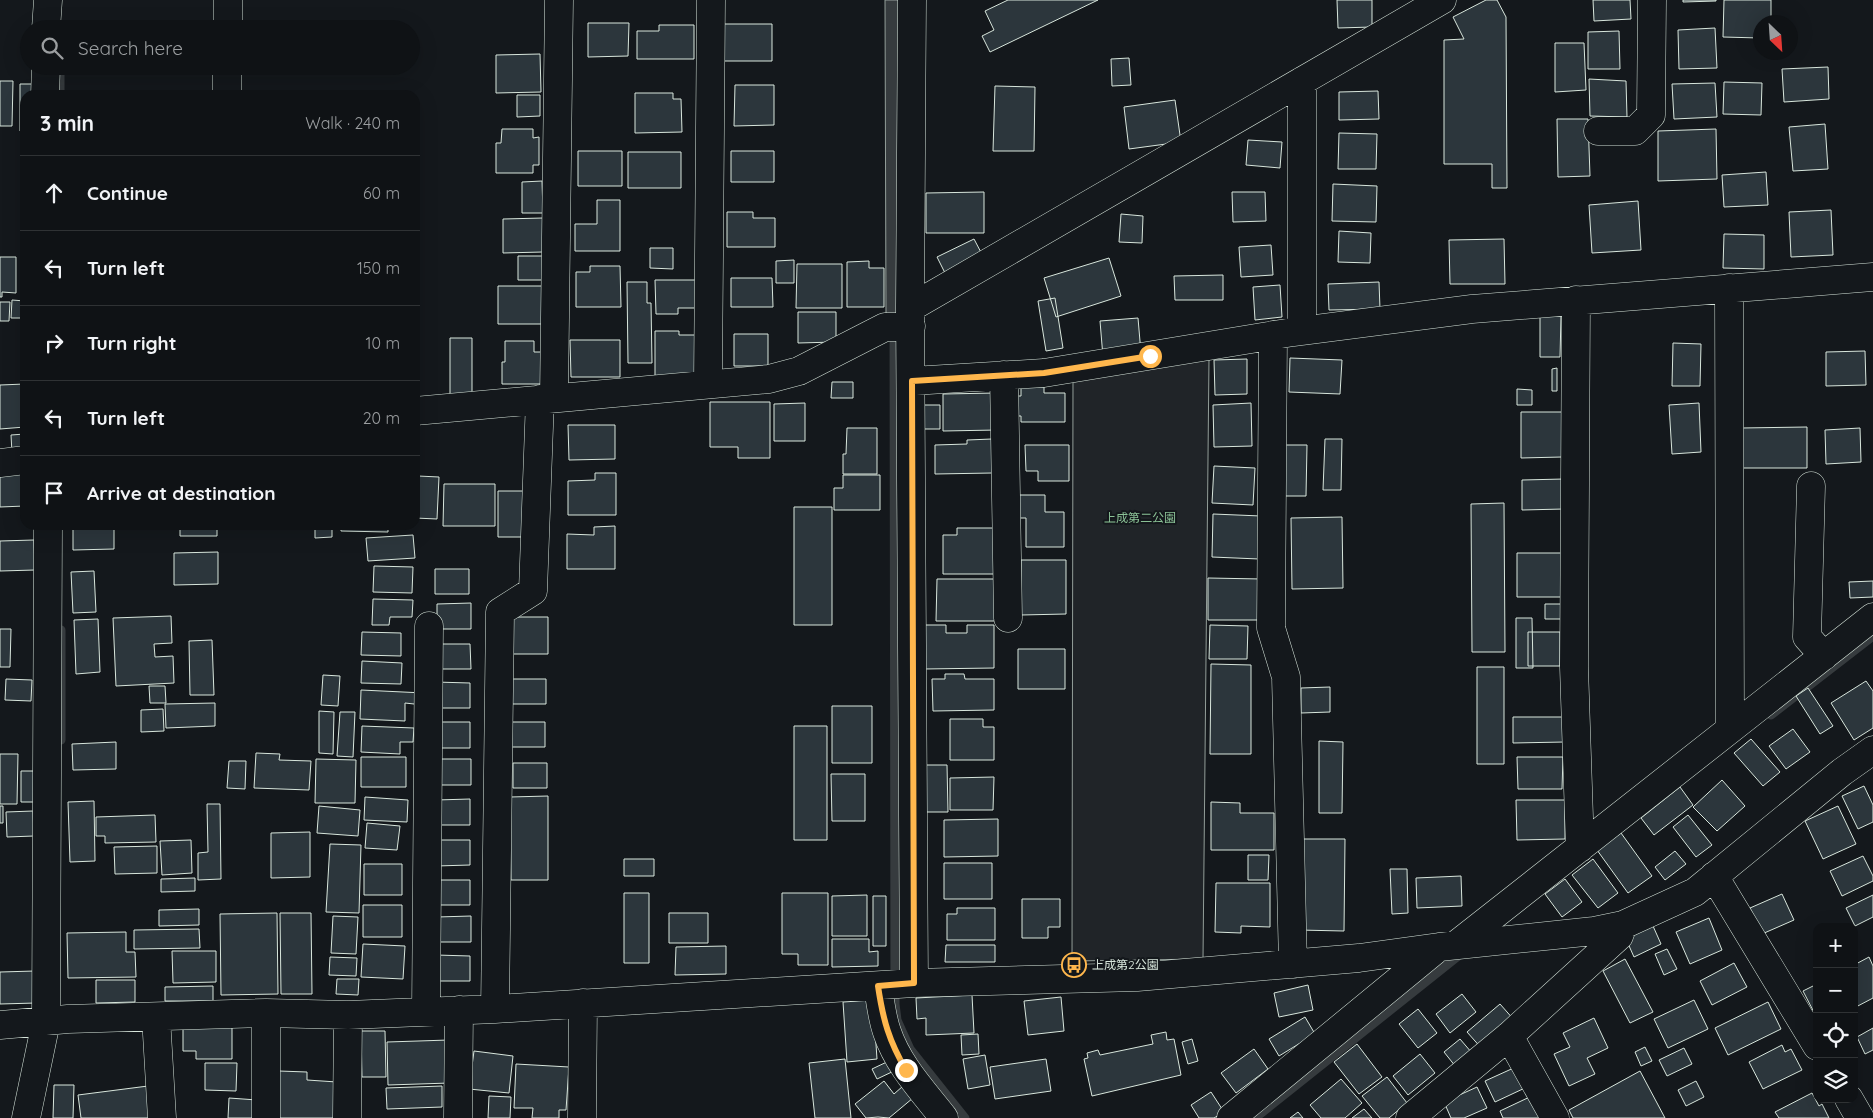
<!DOCTYPE html>
<html lang="en">
<head>
<meta charset="utf-8">
<style>
	:root { --surface:#0f1215; --page:#181b1e; --text:#f1f3f6; --muted:#9b9ea0; --line:#2f3234 }
	body { margin:0; font-family:Quicksand,"Noto Sans JP",sans-serif; background:var(--page); color:var(--text) }
	.controls { position:absolute; right:15px; bottom:15px; display:grid; overflow:hidden; border-radius:10px; box-shadow:0 5px 20px #0002 }
	.controls button { width:45px; height:45px; display:grid; place-items:center; padding:0; border:0; border-bottom:1px solid var(--line); background:var(--surface); color:var(--text); font:25px sans-serif }
	.compass { position:absolute; left:1753px; top:15px; width:45px; height:45px; border-radius:50%; background:var(--surface); box-shadow:0 5px 20px #0002; rotate:155deg }
	.stop { position:absolute; width:15px; height:15px; margin:-11px; border:4px solid #ffb74d; border-radius:50%; background:#fff }
	.stop.end { background:#ffb74d; border-color:#fff; box-shadow:0 1px 5px #0008 }
	.list { margin:0; padding:0; list-style:none }
	h2 { display:flex; justify-content:space-between; align-items:center; height:65px; margin:0; padding:0 20px; font-size:21px }
	h2 small { font-size:16px; font-weight:400; color:var(--muted) }
	.list li { display:grid; grid-template-columns:32px 1fr auto; gap:15px; align-items:center; box-sizing:border-box; height:75px; padding:0 20px; border-top:1px solid var(--line) }
	.list b { display:block; font-size:19px; white-space:nowrap }
	.list em { font-size:16px; font-style:normal; color:var(--muted) }
	.icon { flex:none; width:28px; height:28px; fill:none; stroke:currentColor; stroke-width:2; stroke-linecap:round; stroke-linejoin:round }
	.map { position:relative; flex:none; width:1873px; height:1118px; overflow:hidden }
	.search { position:absolute; background:var(--surface); box-shadow:0 5px 20px #0002; left:20px; top:20px; width:400px; height:55px; display:flex; align-items:center; gap:12px; box-sizing:border-box; padding:0 18px; border-radius:28px; color:var(--muted); font-size:19px }
	.panel { position:absolute; background:var(--surface); box-shadow:0 5px 20px #0002; left:20px; top:90px; width:400px; height:440px; border-radius:15px }
	.map>svg:first-child { display:block }
	.green { fill:#202428; stroke:#939e99 }
	.water { fill:#363b3e; stroke:#939e99 }
	.lines { fill:none; stroke-linecap:round; stroke-linejoin:round }
	.stream { stroke:#363b3e; stroke-width:9 }
	.building { fill:#2c363c; stroke:#d8e6dc }
	.minor-casing { stroke:#d8e6dc; stroke-width:29 }
	.minor { stroke:#14181c; stroke-width:28 }
	.route { stroke:#ffb74d; stroke-width:6 }
	.labels { text-anchor:middle; stroke-width:4; stroke-linejoin:round; paint-order:stroke }
	.park-label { font-size:12px; fill:#8ac095; stroke:#14181c }
	.poi-label { font-size:12px; fill:#d8e6dc; stroke:#14181c; text-anchor:start }
</style>
</head>
<body>
<div class="map">
<svg width="1873" height="1118" viewBox="0 0 1873 1118">
	<rect width="100%" height="100%" fill="#14181c"/>
	<path class="green" d="M1209,358l-6,601 -131,2 1,-585z"/>
	<path class="water" d="M885,0h17v309l-16,7z"/>
	<g class="lines">
		<path class="stream" d="M60,66v29
			M894,300l1,704 2,16 13,29 55,69
			M1771,715l102,-79
			M61,740v-110
			M1255,1118l207,-165"/>
	</g>
	<path class="building" d="M1008,0h90l-108,52 -8,-16 12,-6 -9,-19z
		M1337,0h35v27l-34,1z
		M1486,0h11l9,17 1,171h-15v-24h-48v-124l20,-1 -11,-22z
		M1593,0h37l1,19 -37,2z
		M1683,0h33v1l-33,1z
		M1724,0h47v22h-11v16l-37,-1z
		M588,23h41l-1,33 -40,1z
		M723,24h49v37h-49z
		M659,25h35v34h-57v-28h22z
		M1715,28l2,40 -38,1 -1,-39z
		M1619,31l1,38h-32v-37z
		M1555,43h29l2,47 -31,2z
		M540,54l1,38 -45,1v-38z
		M1129,58l2,27 -19,1 -1,-27z
		M1828,67l1,32 -45,3 -2,-33z
		M1589,79l37,2 1,36 -37,-1z
		M0,81h13l-1,45h-12z
		M1724,82l38,1 -1,32 -38,-1z
		M1715,83l2,34 -43,2 -2,-35z
		M20,84h22v11h-17v36h-5z
		M735,85h39v40l-40,1z
		M995,86l40,1 -1,64h-41z
		M1378,91l1,28 -40,1v-28z
		M635,93h38v6h8l1,33 -47,1z
		M517,95h23v21l-23,1z
		M1175,100l6,42 -52,7 -5,-42z
		M1557,119h31l2,57 -32,1z
		M1825,124l3,45 -35,2 -4,-44z
		M502,129h31v9l6,-1v28h-6v8h-37v-30h5z
		M1716,129l1,50 -59,2v-50z
		M1339,133l38,1 -1,35h-38z
		M1248,140l34,2 -2,26 -34,-3z
		M578,151h44v35h-44z
		M731,151h43v31h-43z
		M628,152h53v36h-53z
		M1766,172l2,33 -44,2 -2,-32z
		M542,181l1,32h-21v-31z
		M1333,184l44,2 -1,36 -44,-1z
		M984,192v41h-58v-40z
		M1232,192h33l1,29 -33,1z
		M597,200h23v51h-45v-27h22z
		M1638,201l3,49 -49,3 -3,-48z
		M1831,210l2,45 -42,2 -2,-45z
		M727,212h26v6h22v29h-48z
		M1121,214l22,2 -1,27 -23,-1z
		M543,218v34l-40,1v-34z
		M1339,231l32,2 -1,30 -32,-1z
		M1724,234l40,1v34l-41,-1z
		M974,239l11,21 -37,19 -11,-22z
		M1504,239l1,45h-55l-1,-44z
		M1271,245l2,30 -32,2 -2,-30z
		M650,248h23v21l-23,-1z
		M518,256h25v24h-25z
		M0,257h16v36l-14,-1v5h-2z
		M1109,258l12,38 -65,21 -12,-39z
		M794,260v23h-18v-22z
		M869,261v7h15v39h-37v-45z
		M797,264h45v44h-46z
		M590,266h30l1,41h-45v-35h14z
		M1223,275v25h-48l-1,-24z
		M731,278h41l1,29h-42z
		M655,280h46v28h-23v6h-22z
		M627,282h20v21h4l1,60h-24z
		M1379,282l1,27 -51,1 -1,-26z
		M1280,285l2,32 -27,3 -2,-33z
		M498,286h44v38h-44z
		M1055,298l8,50 -17,3 -8,-50z
		M12,300l13,1v17h-14z
		M0,302h10l-1,19h-9z
		M798,312h38v30l-38,1z
		M1540,316h21l-1,41h-20z
		M1138,318l3,35 -38,4 -3,-36z
		M655,331h24v4h18v43h-42z
		M734,334h34v32h-34z
		M450,338h22v62h-22z
		M570,340h50v37h-49z
		M505,341h29v11h8v32h-40v-22h3z
		M1673,343l28,1 -1,42h-28z
		M1865,351l1,34 -40,1v-34z
		M1290,358l52,2 -2,34 -51,-2z
		M1247,359v35l-32,1 -1,-35z
		M1557,368v23h-5v-22z
		M832,382h21v16h-22z
		M25,384v43l-25,2v-44z
		M1021,387h23v6h21v29h-44v-6h-6v-20h6z
		M1517,389l15,1v15h-15z
		M996,393l1,37 -54,1v-37z
		M710,402h60v56h-32v-11h-28z
		M805,403v38h-31v-37z
		M1251,403l1,43 -38,1 -1,-42z
		M1699,403l2,49 -29,2 -3,-49z
		M923,405h17v24h-17z
		M1521,412h41v45l-41,1z
		M568,425h47v34l-46,1z
		M1807,427v41h-66v-40z
		M847,428h30v46h-34v-20h3z
		M1860,428l1,34 -35,2 -1,-34z
		M25,434v18l-13,1 -1,-18z
		M992,439v34l-57,1v-29l32,-1v-4z
		M1325,439h17l-1,51h-18z
		M1025,445h44v36h-31v-10h-12z
		M1280,445h27l-1,51h-27z
		M1214,466l41,2 -2,37 -41,-2z
		M595,473h21v42h-48v-34l27,-1z
		M25,474v32l-25,1v-32z
		M843,475h37v35h-46v-22h9z
		M418,476l21,1 -2,42 -22,-1z
		M1564,479v30l-42,1v-30z
		M444,484h51v42h-52z
		M498,491h25v46h-25z
		M1015,495h30v17h19v35h-38v-29h-11z
		M1504,503l1,149h-33l-1,-148z
		M794,507h38v118h-38z
		M1213,514l48,2 -2,43 -47,-2z
		M1342,517l1,71 -51,1 -1,-71z
		M73,525h41v24l-41,1z
		M180,525h37v11h-37z
		M315,525h17v12l-17,1z
		M341,525h47v7l-47,-1z
		M615,526v43h-48v-35l27,1v-8z
		M957,528h39v46h-53v-39h14z
		M413,535l2,23 -47,3 -2,-23z
		M34,540l1,30 -35,1v-30z
		M218,552v32l-44,1v-32z
		M1517,553h47v44h-47z
		M1021,560h45v54l-45,1z
		M374,566l39,1 -1,26 -39,-1z
		M435,569h34v25h-34z
		M94,571l2,41 -23,1 -2,-41z
		M1208,578l54,1v41h-54z
		M937,579h58v42h-59z
		M1873,581v16l-23,1 -1,-16z
		M373,599l40,1 -1,17h-22l-1,8h-17z
		M471,603v26h-34v-25z
		M1545,604h17v15h-17z
		M171,616l1,27 -18,1 1,13 18,-1 1,27 -58,3 -3,-68z
		M509,617h39v37h-39z
		M1516,618h16l1,50h-17z
		M98,619l2,53 -24,2 -2,-54z
		M924,625h22v8h21v-8h27v43l-70,1z
		M1210,625l38,1 -1,33h-38z
		M0,629h11l-1,38h-10z
		M362,632l39,1v23l-40,-1z
		M1528,632h32v34h-32z
		M212,640l2,55h-24l-1,-54z
		M437,644h33l1,25h-35z
		M1018,649h47v40h-47z
		M362,661l40,2 -1,21 -40,-1z
		M1211,664l40,1v89h-41z
		M1477,667h27v97h-27z
		M945,674h19l1,5h29v31l-61,1 -1,-32h13z
		M323,675l17,1 -2,30 -17,-1z
		M6,679l26,1 -1,21 -26,-1z
		M512,679h34v25h-34z
		M1866,681l7,10v37l-19,12 -23,-37z
		M435,682l35,1v25h-34z
		M149,686h16l1,17h-16z
		M1330,687v25l-29,1v-25z
		M1808,688l25,38 -13,8 -24,-38z
		M361,690l63,3 -1,12 -18,-2v18l-45,-2z
		M215,703v23l-49,2 -1,-24z
		M832,706h40v57h-40z
		M163,709l1,22 -23,1v-22z
		M319,711l15,1 -1,42 -14,-1z
		M340,712h15l-2,45 -16,-1z
		M1513,717h52v25l-52,1z
		M950,719h33v8h11v33h-44z
		M436,722h34v26h-34z
		M511,722h34v25h-34z
		M362,726l52,2 -1,14h-13v12l-39,-2z
		M794,726h33v114h-33z
		M1793,729l17,23 -24,17 -17,-23z
		M1751,739l29,33 -17,14 -29,-33z
		M1319,741l24,1 -1,71h-23z
		M116,742v27l-43,1 -1,-26z
		M256,753l24,1 -1,6 32,1 -2,29 -55,-2z
		M0,754h18l-1,50h-17z
		M361,757h45v30h-45z
		M1517,757h46l-1,32h-44z
		M316,759l40,1 -1,43h-40z
		M437,759h34v26h-34z
		M229,761h17l-1,28 -18,-1z
		M513,763h34v25h-34z
		M923,765h24l1,47h-24z
		M21,771h17l1,31h-18z
		M831,774h34v47h-33z
		M994,777l-1,33h-43v-32z
		M1722,780l23,26 -28,25 -24,-24z
		M1864,786l9,19v17l-15,7 -16,-33z
		M1680,787l13,18 -39,30 -13,-17z
		M548,796v84h-37l-1,-83z
		M365,797l43,3 -1,22 -43,-2z
		M470,799v26h-34v-25z
		M1516,800h49v39l-48,1z
		M94,801l1,60 -25,1 -2,-60z
		M1211,802l29,1v10h34v37h-63z
		M207,804h13l1,75 -23,1v-27l10,-1z
		M0,806h3v17h-3z
		M319,806l41,4 -2,26 -41,-3z
		M1838,806l18,38 -33,15 -18,-38z
		M33,811l1,25 -27,1 -1,-25z
		M155,815l1,27 -51,1v-7h-9v-19z
		M1688,815l24,30 -16,12 -23,-30z
		M998,819v37l-54,1v-37z
		M367,823l33,3 -3,24 -32,-2z
		M310,832v45l-39,1v-45z
		M1621,833l31,43 -24,17 -31,-43z
		M1300,839h45l-1,92 -46,-1z
		M191,840l1,33 -30,2 -2,-34z
		M436,840h34v25l-34,1z
		M330,844l31,1 -2,68 -33,-1z
		M157,846v27l-42,1 -1,-27z
		M1675,851l11,13 -21,16 -10,-13z
		M1248,855h21l-1,25h-20z
		M1863,856l10,20v5l-31,15 -12,-25z
		M624,859h30v17h-30z
		M1593,859l25,34 -20,15 -26,-33z
		M944,863h48v36h-48z
		M364,864h38v31h-38z
		M1390,869h17l1,44 -16,1z
		M1461,876l1,30 -45,2 -1,-30z
		M195,878v13l-34,1v-13z
		M1565,879l17,23 -20,15 -17,-23z
		M436,880h34v25h-34z
		M1216,883h54v44l-29,-1v7l-26,-1z
		M624,893h25v70h-25z
		M782,893h46v72h-30v-11h-16z
		M1782,894l12,26 -32,14 -12,-26z
		M867,895v41h-35v-40z
		M1873,895v22l-18,9 -9,-18z
		M873,896h13v50h-13z
		M1022,899h38v28h-12v11h-26z
		M363,905h39v32h-39z
		M957,908h38v32h-48v-26h10z
		M199,909v16l-40,1v-16z
		M277,913l1,81 -57,1 -1,-81z
		M280,913h31l1,81h-31z
		M669,913h39v30h-39z
		M333,916l25,1 -2,37 -25,-1z
		M471,916v26h-34v-25z
		M1709,918l13,32 -32,14 -14,-32z
		M1653,926l8,18 -27,13 -8,-18z
		M199,929l1,19 -66,1v-19z
		M126,932v20h9l1,25 -68,1 -1,-45z
		M832,939h37v13l9,-1v15l-46,1z
		M363,944l42,2 -2,33 -42,-2z
		M946,945h49v17h-50z
		M726,946v28l-51,1 1,-28z
		M1667,949l10,20 -13,6 -9,-21z
		M172,951h44v31l-43,1z
		M436,955l34,1v25h-35z
		M330,957l27,1 -1,18 -27,-1z
		M1869,957l4,9v32l-19,10v-43z
		M1625,959l28,53 -23,11 -27,-52z
		M1734,963l13,24 -35,18 -12,-24z
		M35,971l1,32 -36,1v-32z
		M337,979h22l-1,16 -22,-1z
		M96,980h39v22l-39,1z
		M1817,984v34l-14,-27z
		M1308,985l5,25 -34,7 -5,-24z
		M213,986v15h-48v-14z
		M1462,994l14,18 -26,21 -14,-19z
		M972,995l2,38 -48,2v-17l-9,1 -1,-21z
		M1061,997l3,34 -36,4 -4,-34z
		M873,1000l4,59 -30,3 -4,-60z
		M1694,1000l14,29 -40,19 -14,-29z
		M1768,1002l13,27 -53,26 -13,-27z
		M1500,1004l15,17 -32,29 -16,-18z
		M1418,1009l19,24 -19,15 -19,-24z
		M1305,1017l10,17 -36,22 -10,-17z
		M1594,1018l14,30 -21,10 8,16 -26,12 -15,-32 16,-7 -7,-14z
		M183,1026h49v33h-36v-8h-13z
		M1873,1028v22l-8,4 -8,-17z
		M361,1031h24l1,46h-24z
		M1166,1032l1,8 7,-1 7,36 -89,21 -8,-37 4,-1 -1,-5 11,-3 2,5 53,-11 -2,-9z
		M978,1034l1,20 -17,1 -1,-20z
		M1192,1039l6,22 -10,3 -6,-22z
		M1460,1039l12,14 -16,14 -12,-15z
		M449,1040l1,43 -62,2 -1,-43z
		M1357,1044l25,33 -23,17 -25,-32z
		M1782,1045l3,7 6,-3 11,21 -39,19 -14,-27z
		M1645,1047l7,14 -11,5 -6,-14z
		M1684,1048l8,16 -25,12 -8,-16z
		M1254,1049l14,20 -32,24 -15,-20z
		M474,1051l39,5 -4,37 -40,-4z
		M1420,1054l15,19 -27,22 -15,-19z
		M985,1055l5,30 -22,4 -5,-30z
		M845,1059l6,59h-36l-6,-55z
		M1046,1059l5,32 -56,8 -5,-32z
		M891,1060l5,10 -19,9 -5,-10z
		M205,1063h32l-1,28 -31,-1z
		M516,1064l53,3 -3,43h-7v8h-27l1,-10h-19z
		M1518,1066l9,21 -32,15 -10,-21z
		M279,1071l28,1v8l30,2 -1,36h-59z
		M1640,1071l25,47h-92l-4,-8z
		M1387,1077l20,26 -18,15h-9l-18,-22z
		M1341,1079l21,24 -17,15h-24l-11,-13z
		M884,1081l10,13 9,-8 10,12 -24,20 -11,-1 -12,1 -11,-14z
		M1696,1081l8,16 -18,9 -8,-16z
		M54,1085h20l-1,33h-20z
		M148,1086l4,32h-71l-3,-23z
		M442,1086v21l-55,2 -1,-21z
		M1477,1087l10,21 -23,10h-13l-7,-16z
		M1211,1092l13,20 -10,6h-15l-8,-13z
		M1812,1093l7,13 3,-2 7,14h-50l-4,-6z
		M1536,1094l6,24h-39l-3,-7z
		M489,1096l22,1 -1,21h-22z
		M229,1098l28,2v18h-29z
		M1364,1109l8,9h-20z
		M1298,1112l5,6h-13z"/>
	<g class="lines">
		<defs>
			<path id="minor" d="M912,0l-2,308 4,675
				M46,29l2,-29
				M228,29v-29
				M1302,81v250
				M45,95l1,-29
				M227,95v-29
				M1598,131h37l16,-16 1,-115
				M1729,288l1,441
				M1576,300l-2,367 6,181
				M910,308l532,-308
				M1273,335l-2,293 15,49 7,287
				M1004,375l4,243
				M912,381l132,-8 249,-41 179,-23 401,-32
				M708,384l3,-384
				M554,397l5,-397
				M415,411l354,-32 30,-8 86,-44 26,-1
				M0,463l25,-3
				M1811,486l-4,151 17,19
				M1714,876l103,170
				M1456,945l417,-328
				M878,986c2,15 4,32 9,46 11,33 36,59 57,86
				M495,1009l5,-397 33,-21 7,-192
				M426,1011l3,-385
				M156,1017l6,101
				M0,1025l68,-6 198,-6 82,2 147,-6 419,-26 223,-6 222,-19 80,-11 155,-16 29,-6 72,-33 147,-120 31,-22
				M1509,1036l46,82
				M1849,1099l11,19
				M26,1118l20,-96 2,-497
				M266,1118v-105
				M347,1118l1,-103
				M458,1118l1,-108
				M582,1118l1,-115
				M1231,1118l208,-171
				M1410,1118l99,-82 110,-100 4,-11"/>
		</defs>
		<use href="#minor" class="minor-casing"/>
		<use href="#minor" class="minor"/>
	</g>
	<g class="lines">
		<path class="route" d="M906,1070c-17,-29 -23,-50 -28,-84l36,-3 -2,-602 132,-8 106,-17"/>
	</g>
	<defs>
		<symbol id="bus-ring" viewBox="-11 -11 22 22"><circle r="9.5" fill="#14181c" stroke="#ffb74d" stroke-width="1.5"/><path d="M-5-6H5V4H4V6H2V4H-2V6H-4V4H-5ZM-3.5-4V0h7V-4ZM-3.5 1.2v1.5H-2V1.2ZM2 1.2v1.5H3.5V1.2Z" fill="#ffb74d"/></symbol>
	</defs>
	<g fill-rule="evenodd">
		<use href="#bus-ring" x="1060" y="951" width="28" height="28"/>
	</g>
	<g class="labels">
		<g class="park-label">
			<text x="1140" y="522">上成第二公園</text>
		</g>
		<g class="poi-label">
			<text x="1092" y="969">上成第2公園</text>
		</g>
	</g>
</svg>
<div class="controls">
<button>+</button>
<button>−</button>
<button><svg class="icon" aria-label="locate" viewBox="0 0 24 24"><circle cx="12" cy="12" r="6"/><path d="M12 2v4M12 18v4M2 12h4M18 12h4"/></svg></button>
<button><svg class="icon" aria-label="layers" viewBox="0 0 24 24"><path d="M12 4l9 5-9 5-9-5zM3 14l9 5 9-5"/></svg></button>
</div>
<svg class="compass" viewBox="-18 -18 36 36"><path d="M0-13l5 13h-10z" fill="#e53935"/><path d="M0 13l5-13h-10z" fill="#9b9ea0"/></svg>
<div class="stop" style="left:1150px;top:356px"></div>
<div class="stop end" style="left:906px;top:1070px"></div>
<div class="search"><svg class="icon" aria-label="search" viewBox="0 0 24 24"><circle cx="10" cy="10" r="6"/><path d="M15 15l6 6"/></svg>Search here</div>
<section class="panel">
<h2>3 min<small>Walk · 240 m</small></h2>
<ul class="list">
<li><svg class="icon" aria-label="ahead" viewBox="0 0 24 24"><path d="M12 20V5M6 11l6-6 6 6"/></svg><div><b>Continue</b></div><em>60 m</em></li>
<li><svg class="icon" aria-label="left" viewBox="0 0 24 24"><path d="M17 20v-9H6M10 6l-5 5 5 5"/></svg><div><b>Turn left</b></div><em>150 m</em></li>
<li><svg class="icon" aria-label="right" viewBox="0 0 24 24"><path d="M7 20v-9h11M14 6l5 5-5 5"/></svg><div><b>Turn right</b></div><em>10 m</em></li>
<li><svg class="icon" aria-label="left" viewBox="0 0 24 24"><path d="M17 20v-9H6M10 6l-5 5 5 5"/></svg><div><b>Turn left</b></div><em>20 m</em></li>
<li><svg class="icon" aria-label="arrive" viewBox="0 0 24 24"><path d="M6 21V4h12l-3 4 3 4H6"/></svg><div><b>Arrive at destination</b></div></li>
</ul>
</section>
</div>
</body>
</html>
